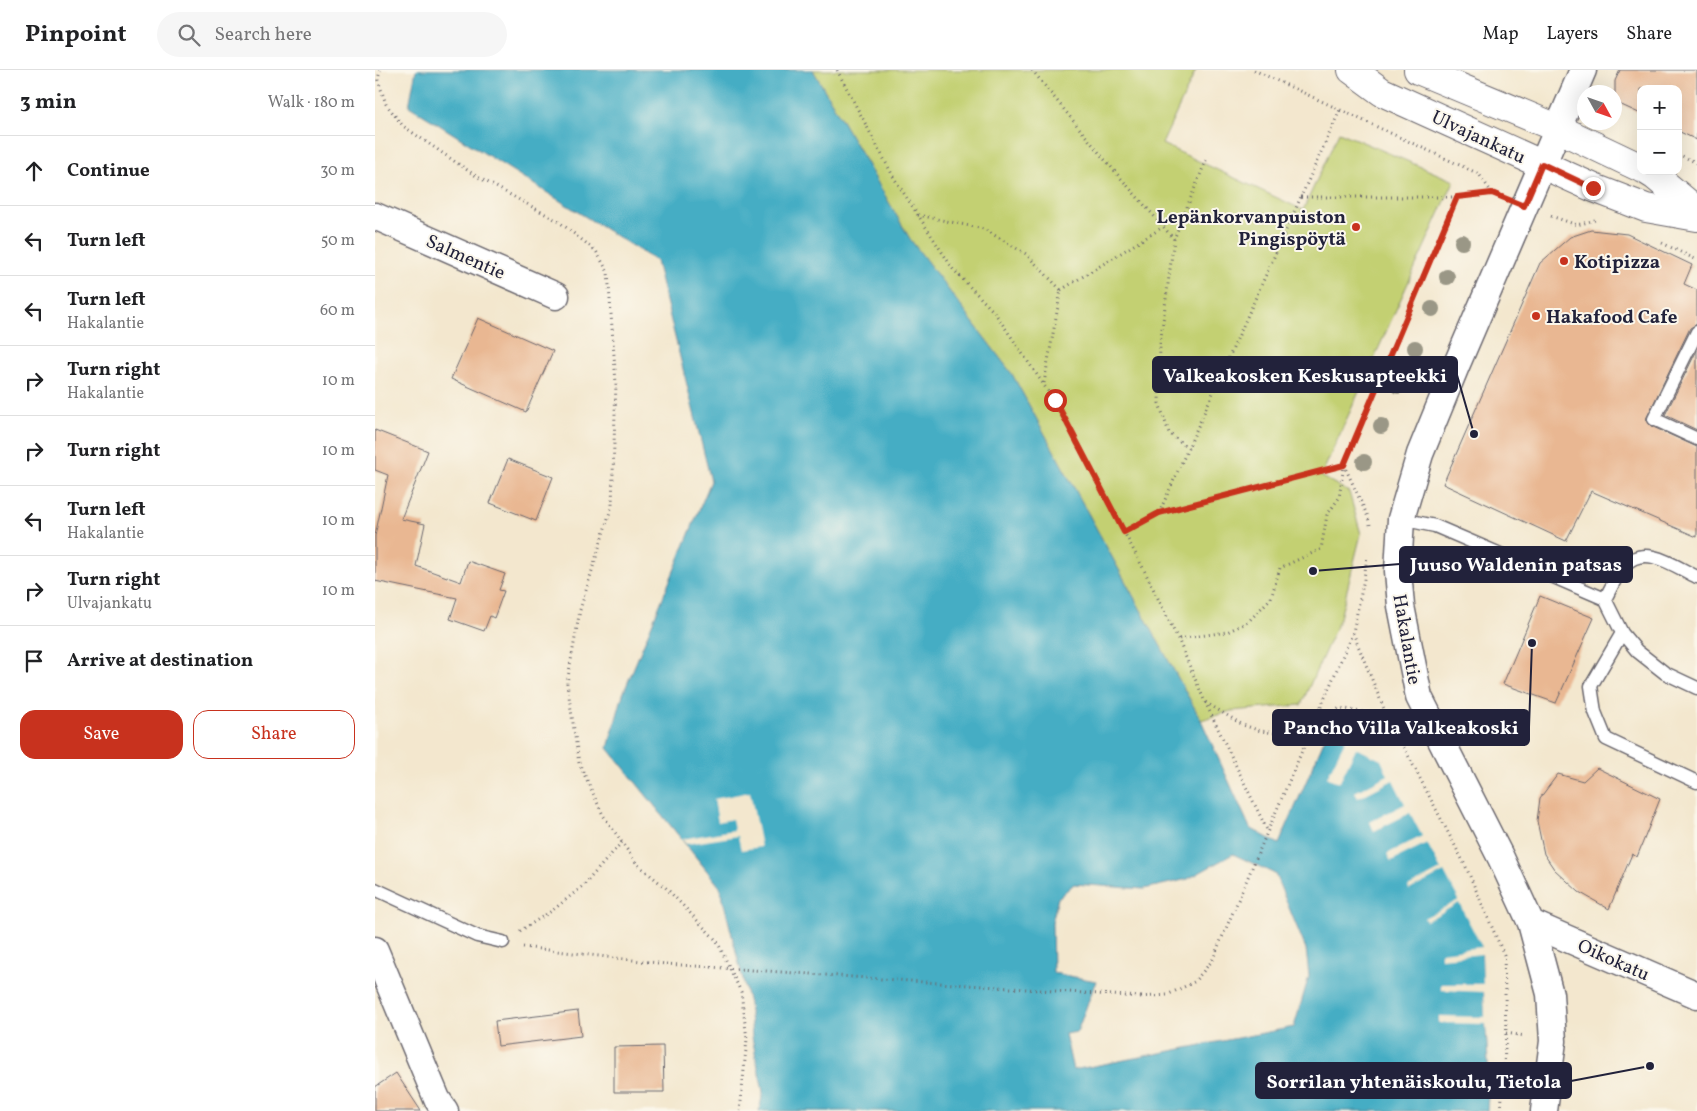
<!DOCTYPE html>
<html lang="en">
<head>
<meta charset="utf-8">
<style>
	:root { --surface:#fff; --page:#f6f6f6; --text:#202124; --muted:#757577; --line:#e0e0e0; --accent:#c8321e }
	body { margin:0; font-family:Vollkorn,serif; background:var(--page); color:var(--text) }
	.controls { position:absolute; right:15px; top:15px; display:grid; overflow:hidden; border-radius:10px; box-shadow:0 5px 20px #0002 }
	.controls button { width:45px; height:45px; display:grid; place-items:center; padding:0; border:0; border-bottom:1px solid var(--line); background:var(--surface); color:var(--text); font:25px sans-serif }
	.compass { position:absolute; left:1202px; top:15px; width:45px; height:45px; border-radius:50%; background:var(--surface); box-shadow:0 5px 20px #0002; rotate:130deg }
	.stop { position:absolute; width:15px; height:15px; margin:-11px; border:4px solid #c8321e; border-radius:50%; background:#fff }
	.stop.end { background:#c8321e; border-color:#fff; box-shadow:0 1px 5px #0008 }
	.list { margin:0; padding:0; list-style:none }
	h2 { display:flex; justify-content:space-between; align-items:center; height:65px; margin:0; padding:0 20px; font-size:21px }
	h2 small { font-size:16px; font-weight:400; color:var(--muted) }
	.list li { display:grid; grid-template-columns:32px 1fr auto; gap:15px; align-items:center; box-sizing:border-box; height:70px; padding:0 20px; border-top:1px solid var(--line) }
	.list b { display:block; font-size:19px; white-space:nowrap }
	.list p { margin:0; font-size:16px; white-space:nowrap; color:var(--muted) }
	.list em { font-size:16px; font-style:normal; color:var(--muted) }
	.actions { display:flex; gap:10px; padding:15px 20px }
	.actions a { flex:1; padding:11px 0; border:1px solid var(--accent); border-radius:15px; text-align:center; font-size:18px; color:var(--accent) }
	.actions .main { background:var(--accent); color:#fff }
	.icon { flex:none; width:28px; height:28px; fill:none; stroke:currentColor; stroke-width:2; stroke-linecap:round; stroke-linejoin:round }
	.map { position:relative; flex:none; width:1322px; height:1041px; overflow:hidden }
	header { display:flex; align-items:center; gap:30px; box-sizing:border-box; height:70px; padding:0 25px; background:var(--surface); border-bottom:1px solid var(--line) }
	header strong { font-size:24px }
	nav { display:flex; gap:28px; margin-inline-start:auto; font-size:18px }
	.search { width:350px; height:45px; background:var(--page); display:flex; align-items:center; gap:12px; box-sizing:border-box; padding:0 18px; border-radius:28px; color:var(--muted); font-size:19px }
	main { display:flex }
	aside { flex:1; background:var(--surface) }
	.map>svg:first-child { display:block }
	.green { fill:#c3d072; stroke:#727956 }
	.water { fill:#44adc4; stroke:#336880; fill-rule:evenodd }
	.pier { fill:#f3e7ce }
	.building { fill:#e9b792 }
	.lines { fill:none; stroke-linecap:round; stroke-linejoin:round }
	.lane-casing { stroke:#6b676e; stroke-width:15 }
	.street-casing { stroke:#6b676e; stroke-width:29 }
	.secondary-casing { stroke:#6b676e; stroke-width:30 }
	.path { stroke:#6b676e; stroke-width:3; stroke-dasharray:1 4; stroke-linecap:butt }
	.lane { stroke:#fff; stroke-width:12 }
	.street { stroke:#fff; stroke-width:26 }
	.secondary { stroke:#fff; stroke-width:28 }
	.path-bridge { stroke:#6b676e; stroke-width:3; stroke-dasharray:1 4; stroke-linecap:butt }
	.tree { fill:#9a9786 }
	.route { stroke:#c8321e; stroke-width:6 }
	.poi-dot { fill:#c8321e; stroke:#fbf7ec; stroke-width:2 }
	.labels { text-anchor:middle; stroke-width:4; stroke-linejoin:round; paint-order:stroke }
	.street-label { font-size:19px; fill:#22223b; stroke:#fbf7ec }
	.poi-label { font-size:19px; font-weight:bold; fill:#22223b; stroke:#fbf7ec; text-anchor:start }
	.leader { fill:none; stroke:#22223b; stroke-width:2 }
	.callout-dot { fill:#22223b; stroke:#fbf7ec; stroke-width:2 }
	.callout { fill:#22223b; stroke:#22223b; stroke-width:2 }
	.callout-label { font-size:20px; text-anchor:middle; font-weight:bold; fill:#fff }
</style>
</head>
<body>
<header>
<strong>Pinpoint</strong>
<div class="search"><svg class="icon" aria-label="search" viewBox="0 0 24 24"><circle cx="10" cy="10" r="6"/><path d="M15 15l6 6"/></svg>Search here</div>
<nav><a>Map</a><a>Layers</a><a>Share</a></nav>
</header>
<main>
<aside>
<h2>3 min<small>Walk · 180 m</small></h2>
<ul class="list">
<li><svg class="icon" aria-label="ahead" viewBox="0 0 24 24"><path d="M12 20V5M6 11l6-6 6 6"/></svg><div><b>Continue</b></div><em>30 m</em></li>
<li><svg class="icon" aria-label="left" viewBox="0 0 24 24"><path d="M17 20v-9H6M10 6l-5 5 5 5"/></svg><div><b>Turn left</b></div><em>50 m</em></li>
<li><svg class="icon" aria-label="left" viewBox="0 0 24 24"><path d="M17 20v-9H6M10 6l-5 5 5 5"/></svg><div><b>Turn left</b><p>Hakalantie</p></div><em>60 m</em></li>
<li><svg class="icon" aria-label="right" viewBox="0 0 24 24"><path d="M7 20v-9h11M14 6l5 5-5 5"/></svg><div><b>Turn right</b><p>Hakalantie</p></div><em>10 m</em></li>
<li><svg class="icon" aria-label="right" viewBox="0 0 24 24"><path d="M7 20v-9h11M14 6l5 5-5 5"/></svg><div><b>Turn right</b></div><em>10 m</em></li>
<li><svg class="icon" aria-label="left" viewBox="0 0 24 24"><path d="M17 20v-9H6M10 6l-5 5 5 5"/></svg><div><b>Turn left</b><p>Hakalantie</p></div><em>10 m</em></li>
<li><svg class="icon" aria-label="right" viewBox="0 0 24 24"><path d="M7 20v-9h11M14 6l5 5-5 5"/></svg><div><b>Turn right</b><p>Ulvajankatu</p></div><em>10 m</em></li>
<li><svg class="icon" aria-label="arrive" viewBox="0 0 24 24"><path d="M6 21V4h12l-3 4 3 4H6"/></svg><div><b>Arrive at destination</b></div></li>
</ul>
<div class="actions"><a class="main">Save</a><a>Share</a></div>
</aside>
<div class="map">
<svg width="1322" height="1041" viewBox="0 0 1322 1041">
	<rect width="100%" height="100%" fill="#fbf7ec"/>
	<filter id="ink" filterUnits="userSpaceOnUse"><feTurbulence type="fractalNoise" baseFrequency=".02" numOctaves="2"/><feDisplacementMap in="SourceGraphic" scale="10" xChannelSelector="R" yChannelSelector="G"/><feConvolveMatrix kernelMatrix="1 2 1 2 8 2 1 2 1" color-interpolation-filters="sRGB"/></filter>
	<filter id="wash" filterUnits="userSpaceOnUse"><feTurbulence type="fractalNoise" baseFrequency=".0096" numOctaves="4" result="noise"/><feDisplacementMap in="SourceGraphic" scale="20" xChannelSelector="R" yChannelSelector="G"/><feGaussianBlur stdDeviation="1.12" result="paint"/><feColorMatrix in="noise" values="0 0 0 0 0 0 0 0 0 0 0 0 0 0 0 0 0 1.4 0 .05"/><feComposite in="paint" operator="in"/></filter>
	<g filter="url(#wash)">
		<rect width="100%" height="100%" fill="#f3e7ce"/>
		<path class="green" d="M438,0h383l-34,74 141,66 36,-78 115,49 -133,295 28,16 12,42 -21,84 -39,87 -70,6 -30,9 -189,-346 -102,-135z"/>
		<path class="water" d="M41,0h397l97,169 102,135 189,346 49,108 29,16 50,-115 2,2 33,11 20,18 97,175 8,146 -2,30h-728l4,-19 -11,-55 -3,-33 -29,-117 -112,-139 15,-54 88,-213 -55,-220 -247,-155zM858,784l42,20 31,75 3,27 -15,51 -221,43 -8,-36 12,-2 19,-51 -43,-8 -1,-51 6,-24 16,-14 70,5 44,-10z"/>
		<path class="pier" d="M957,659l33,11 22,19 96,175 6,105h-2l-1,-15 -47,-1v-7l46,1 -1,-25 -43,-2v-6h42l-1,-30 -41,4v-6l41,-5 -23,-44 -33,18 -2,-3 35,-18 -15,-28 -35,18 -1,-3 33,-17 -14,-27 -36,18 -4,-7 35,-18 -12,-23 -36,18 -4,-9 35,-18 -12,-24 -35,18 -3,-6 33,-17 -7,-15 -25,-12 -17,35 -12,-6 19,-38 -15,-8z
			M375,722l11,55 -20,3 -3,-14 -52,8 -4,-5 52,-9 -2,-11 -14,3 -4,-23z"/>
		<g id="blocks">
			<path class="building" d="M1245,0h77v70l-19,-9v-42h-37v25l-26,-12v-21z
				M1216,160l36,4 65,31 -8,19 13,6v34l-7,4 -44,91 5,7 46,21v90l-106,-46 -25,50 -123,-57 97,-221 30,-26z
				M103,248l75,33 -27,61 -75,-33z
				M1322,280v80l-32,-15z
				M0,360l53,21 -27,68 24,5 -9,42 45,16 7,-21 37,13 -6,16 5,1 -10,27 -4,-2 -6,15 -34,-12 7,-21 -82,-17v-45l13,-61 -13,-5z
				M133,389l45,18 -17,44 -46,-18z
				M1165,526l54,22 -38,85 -53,-19z
				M1222,698l63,31 -23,58 -5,-3 -23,55 -30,-17 -25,-23 -10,-15 -7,-33 3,-23 18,-24 25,7z
				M203,941l3,25 -83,10 -3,-25z
				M288,976l1,46h-50v-45z
				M21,1003l25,38h-46v-24z"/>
		</g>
	</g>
	<g filter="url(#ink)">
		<use href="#blocks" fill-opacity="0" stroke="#6b676e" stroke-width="1"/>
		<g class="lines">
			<defs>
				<path id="lane" d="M1322,262l-43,87 43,20
					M1026,449l34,7 170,73 17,34 15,18 28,22 32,15
					M1230,529c6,-11 12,-25 20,-34 20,-22 51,2 72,12
					M1247,563l-31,53 4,26 11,27 91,43
					M0,819l102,47 26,6"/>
				<path id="street" d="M0,146l181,80
					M1156,853l166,72
					M0,880l62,149 8,12
					M1169,1041l9,-70 -3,-47 -19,-71 -30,-65 -82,-161 -18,-91 -3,-35 3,-52 19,-65 36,-88 127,-296"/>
				<path id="secondary" d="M977,0l30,22 212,96 52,20 51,9
					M1043,0l139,58 84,40
					M1272,101l8,5 42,35"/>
			</defs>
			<use href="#lane" class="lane-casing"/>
			<use href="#street" class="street-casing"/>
			<use href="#secondary" class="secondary-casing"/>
			<path class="path" d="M5,0l-2,10 8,24 17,22 73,50 82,45 38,30 12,21 8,111 -4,122 -32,105 -13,73 12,80 24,52 34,49 29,24 51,53 24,51 6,47 -7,72
				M462,0l57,108 59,91 42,44 59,87 88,166 36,73 27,63 38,23 18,6 21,3 32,-12 26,-14 22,4 34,21
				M657,0l73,90 69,79
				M879,0l225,104 13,19
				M1303,84l19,9
				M926,127h156
				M543,145l66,14 42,25 35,36 -17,93
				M1176,146l26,9 18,-5
				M1287,173l35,17
				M686,220l102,-63
				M813,378l-19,-15 -10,-30 1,-59 14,-105 33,-81
				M784,443l181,-403
				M995,455l-2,-8 -24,-52 113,-268 35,-4 6,2
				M749,462l35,-19 185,-48 -5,33 -12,17 -6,34 -41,19 -9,30 -23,24 -21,10 -49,7
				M978,563l31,76 82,158 38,88 2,78 -5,78
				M830,632l62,128
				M145,861l33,-21 30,-24 39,-44
				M148,877l143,17
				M766,927l26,-2 27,-13 18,-21 141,-329 11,-53 3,-23
				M1131,963l19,3"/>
			<use href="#lane" class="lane"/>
			<use href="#street" class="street"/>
			<use href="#secondary" class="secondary"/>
			<path class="path-bridge" d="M291,894l475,33"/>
		</g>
		<g class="tree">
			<circle cx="1087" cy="172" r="8"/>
			<circle cx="1072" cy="207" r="8"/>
			<circle cx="1057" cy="239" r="8"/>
			<circle cx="1040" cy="278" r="8"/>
			<circle cx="1023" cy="316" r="8"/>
			<circle cx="1006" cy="356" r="8"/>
			<circle cx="989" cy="392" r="8"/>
		</g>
	</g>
	<g class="lines" filter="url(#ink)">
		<path class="route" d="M680,330l69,132 35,-19 185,-48 113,-268 35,-4 32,13 18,-42 51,24"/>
	</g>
	<g class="poi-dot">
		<circle cx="981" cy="157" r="5"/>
		<circle cx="1189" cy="191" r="5"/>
		<circle cx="1161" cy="246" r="5"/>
	</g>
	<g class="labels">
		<g class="street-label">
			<text transform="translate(1104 66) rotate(25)" y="7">Ulvajankatu</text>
			<text transform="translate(91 186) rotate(24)" y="7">Salmentie</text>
			<text transform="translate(1033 569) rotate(80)" y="7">Hakalantie</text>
			<text transform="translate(1239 889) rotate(24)" y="7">Oikokatu</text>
		</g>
		<g class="poi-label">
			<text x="971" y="153" text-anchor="end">Lepänkorvanpuiston<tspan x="971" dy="22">Pingispöytä</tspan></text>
			<text x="1199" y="198">Kotipizza</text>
			<text x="1171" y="253">Hakafood Cafe</text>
		</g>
	</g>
	<path class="leader" d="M1099 364L1082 305M938 501L1025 494M1157 573L1154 657M1275 996L1196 1011"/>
	<g class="callout-dot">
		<circle cx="1099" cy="364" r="5"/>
		<circle cx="938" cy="501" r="5"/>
		<circle cx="1157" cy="573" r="5"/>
		<circle cx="1275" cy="996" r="5"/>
	</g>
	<g class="callout">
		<rect x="778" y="287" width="304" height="35" rx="5"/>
		<rect x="1025" y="477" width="232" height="35" rx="5"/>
		<rect x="898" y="640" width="256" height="35" rx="5"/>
		<rect x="881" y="993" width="315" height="35" rx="5"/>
	</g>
	<g class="callout-label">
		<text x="930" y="312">Valkeakosken Keskusapteekki</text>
		<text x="1141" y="501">Juuso Waldenin patsas</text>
		<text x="1026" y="664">Pancho Villa Valkeakoski</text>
		<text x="1039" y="1018">Sorrilan yhtenäiskoulu, Tietola</text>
	</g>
</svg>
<div class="controls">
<button>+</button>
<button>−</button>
</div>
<svg class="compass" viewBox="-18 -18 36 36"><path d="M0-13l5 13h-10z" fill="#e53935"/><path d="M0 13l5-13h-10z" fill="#757577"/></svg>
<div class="stop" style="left:680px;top:330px"></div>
<div class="stop end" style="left:1218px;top:118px"></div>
</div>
</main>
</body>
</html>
